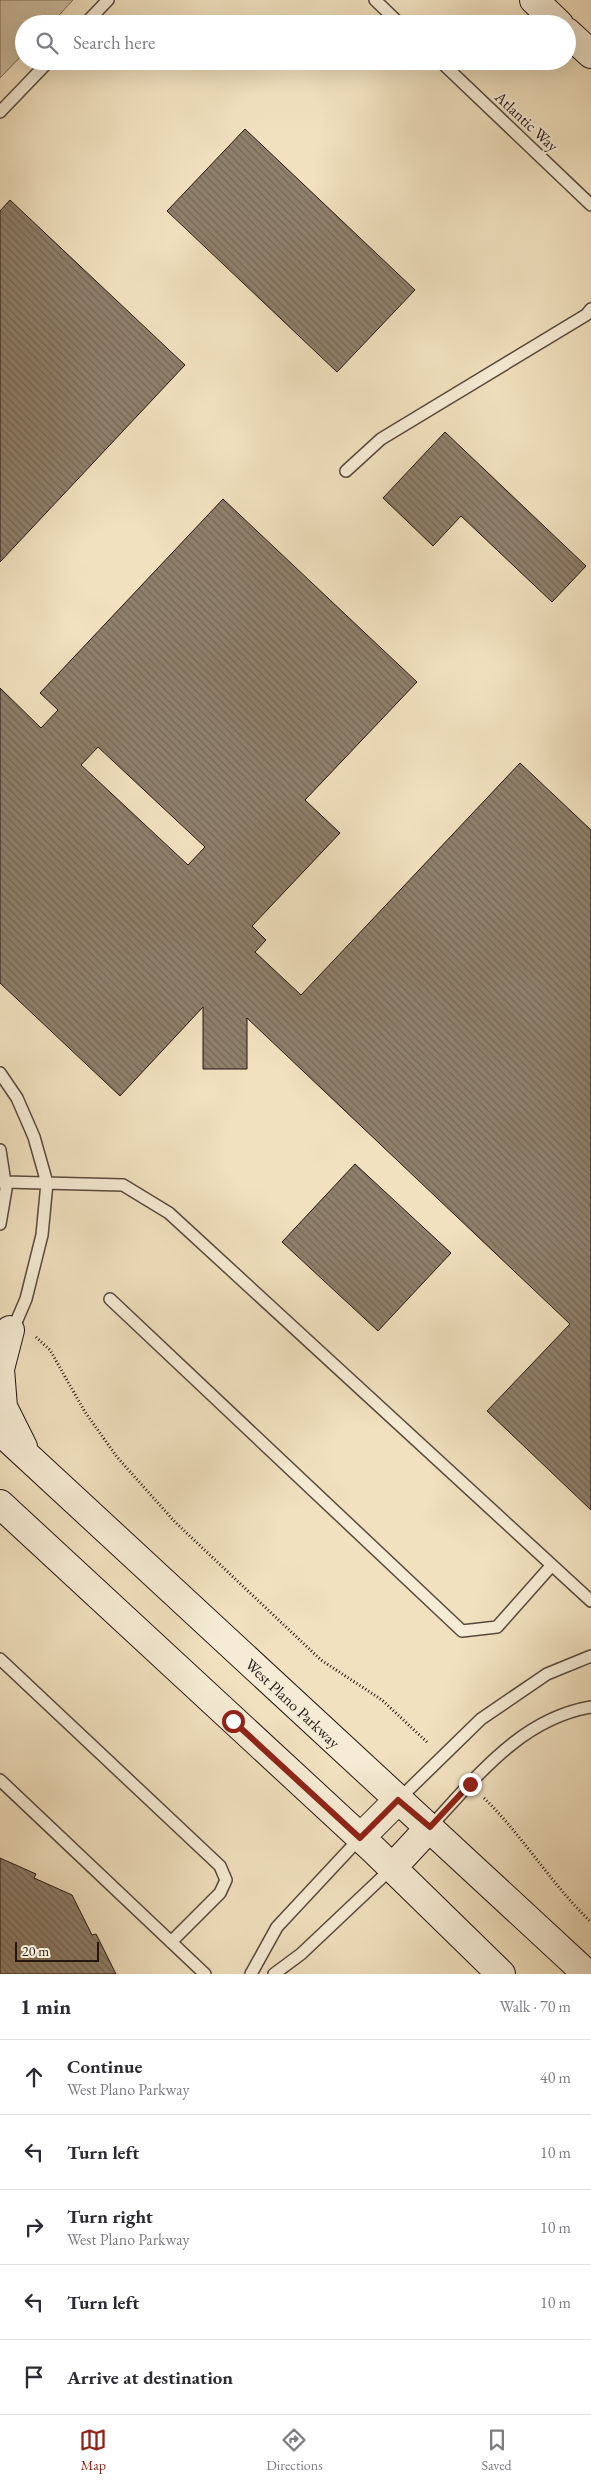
<!DOCTYPE html>
<html lang="en">
<head>
<meta charset="utf-8">
<style>
	:root { --surface:#fff; --page:#f7f7f7; --text:#2b2b33; --muted:#7c7c81; --line:#e1e1e2; --accent:#8f2418 }
	body { margin:0; font-family:"EB Garamond",serif; background:var(--page); color:var(--text) }
	.scale { position:absolute; left:15px; bottom:12px; width:84px; box-sizing:border-box; padding-left:5px; border:2px solid #251712; border-top:0; font-size:14px; line-height:18px; white-space:nowrap; color:#251712; -webkit-text-stroke:4px #f6ecd5; paint-order:stroke }
	.stop { position:absolute; width:15px; height:15px; margin:-11px; border:4px solid #8f2418; border-radius:50%; background:#fff }
	.stop.end { background:#8f2418; border-color:#fff; box-shadow:0 1px 5px #0008 }
	.list { margin:0; padding:0; list-style:none }
	h2 { display:flex; justify-content:space-between; align-items:center; height:65px; margin:0; padding:0 20px; font-size:21px }
	h2 small { font-size:16px; font-weight:400; color:var(--muted) }
	.list li { display:grid; grid-template-columns:32px 1fr auto; gap:15px; align-items:center; box-sizing:border-box; height:75px; padding:0 20px; border-top:1px solid var(--line) }
	.list b { display:block; font-size:19px; white-space:nowrap }
	.list p { margin:0; font-size:16px; white-space:nowrap; color:var(--muted) }
	.list em { font-size:16px; font-style:normal; color:var(--muted) }
	.icon { flex:none; width:28px; height:28px; fill:none; stroke:currentColor; stroke-width:2; stroke-linecap:round; stroke-linejoin:round }
	.map { position:relative; flex:none; width:591px; height:1974px; overflow:hidden }
	.search { position:absolute; background:var(--surface); box-shadow:0 5px 20px #0002; left:15px; right:15px; top:15px; height:55px; display:flex; align-items:center; gap:12px; box-sizing:border-box; padding:0 18px; border-radius:28px; color:var(--muted); font-size:19px }
	.sheet { height:440px; background:var(--surface) }
	nav { display:flex; justify-content:space-around; align-items:center; box-sizing:border-box; height:70px; border-top:1px solid var(--line); background:var(--surface); font-size:14px; color:var(--muted) }
	nav a { display:grid; justify-items:center; gap:2px }
	nav .on { color:var(--accent) }
	.map>svg:first-child { display:block }
	.grass { fill:#cebfa2; stroke:#7a6b5a }
	.building { fill:url(#building-back-hatch); stroke:#251712; fill-rule:evenodd }
	.lines { fill:none; stroke-linecap:round; stroke-linejoin:round }
	.service-casing { stroke:#584a3d; stroke-width:14 }
	.secondary-casing { stroke:#251712; stroke-width:30 }
	.path { stroke:#251712; stroke-width:3; stroke-dasharray:1 2.5; stroke-linecap:butt }
	.service { stroke:#f6ecd5; stroke-width:11 }
	.secondary { stroke:#f6ecd5; stroke-width:28 }
	.route { stroke:#8f2418; stroke-width:6 }
	.labels { text-anchor:middle; stroke-width:4; stroke-linejoin:round; paint-order:stroke }
	.street-label { font-size:16px; fill:#251712; stroke:#f6ecd5 }
</style>
</head>
<body>
<div class="map">
<svg width="591" height="1974" viewBox="0 0 591 1974">
	<defs>
		<pattern id="building-back-hatch" width="6" height="6" patternUnits="userSpaceOnUse" patternTransform="scale(1.25)"><rect width="6" height="6" fill="#8f806c"/><path d="M-1 5l2 2M0 0l6 6M5-1l2 2" fill="none" stroke="#756857"/></pattern>
	</defs>
	<rect width="100%" height="100%" fill="#f1e1bf"/>
	<filter id="stains"><feTurbulence type="fractalNoise" baseFrequency=".004" numOctaves="4"/><feColorMatrix values="0 0 0 0 .2 0 0 0 0 .09 0 0 0 0 .02 0 0 0 .5 -.17"/></filter>
	<radialGradient id="worn" r=".72"><stop offset=".6" stop-color="#630" stop-opacity="0"/><stop offset="1" stop-color="#630" stop-opacity=".3"/></radialGradient>
	<path class="grass" d="M0,0h73l-22,24h-27v29l-24,25z"/>
	<path class="building" d="M245,129l170,161 -78,82 -170,-161z
		M10,200l175,165 -185,197v-351z
		M445,432l141,134 -34,36 -91,-86 -28,30 -50,-48z
		M223,499l194,183 -112,118 35,33 -88,93 14,14 -11,12 46,43 219,-232 71,67v680l-104,-99 83,-87 -323,-306v51h-44v-62l-83,89 -120,-113v-295l41,40 17,-18 -18,-17zM98,747l107,100 -17,18 -107,-100z
		M355,1164l96,89 -73,78 -96,-89z
		M0,1858l36,16 -2,4 38,17 20,40 4,-1 20,40h-116z"/>
	<g class="lines">
		<defs>
			<path id="service" d="M375,0l25,24
				M85,24l23,-24
				M440,61l151,144
				M0,112l49,-51
				M346,471l35,-32 205,-124 5,-6
				M0,1073l17,25 17,39 13,46 -5,52 -16,64 -9,21 -8,11
				M0,1150l6,39 -6,35
				M5,1182l118,3 46,28 422,388
				M110,1299l352,332 35,-4 55,-62
				M0,1659l220,207 6,14 -6,13 -49,49
				M0,1780l205,194
				M398,1800l83,-81 66,-45 44,-18
				M430,1827c46,-49 90,-108 161,-120
				M251,1974l26,-47 83,-89
				M274,1974l27,-20 91,-86"/>
			<path id="secondary" d="M534,0l25,24
				M567,32l24,22
				M10,1330l-10,39 3,38 20,40
				M0,1431l587,543
				M0,1504l374,346 127,124
				M360,1838l38,-38
				M392,1868l38,-41"/>
		</defs>
		<use href="#service" class="service-casing"/>
		<use href="#secondary" class="secondary-casing"/>
		<path class="path" d="M36,1337l14,13 35,62 32,45 58,65 146,138 61,40 46,43
			M484,1798c39,38 67,86 107,124"/>
		<use href="#service" class="service"/>
		<use href="#secondary" class="secondary"/>
	</g>
	<g class="lines">
		<path class="route" d="M233,1721l127,117 38,-38 32,27 40,-43"/>
	</g>
	<g class="labels">
		<g class="street-label">
			<text transform="translate(527 121) rotate(43)" y="6">Atlantic Way</text>
			<text transform="translate(293 1703) rotate(43)" y="6">West Plano Parkway</text>
		</g>
	</g>
	<rect width="100%" height="100%" filter="url(#stains)"/>
	<rect width="100%" height="100%" fill="url(#worn)"/>
</svg>
<div class="scale">20 m</div>
<div class="stop" style="left:233px;top:1721px"></div>
<div class="stop end" style="left:470px;top:1784px"></div>
<div class="search"><svg class="icon" aria-label="search" viewBox="0 0 24 24"><circle cx="10" cy="10" r="6"/><path d="M15 15l6 6"/></svg>Search here</div>
</div>
<section class="sheet">
<h2>1 min<small>Walk · 70 m</small></h2>
<ul class="list">
<li><svg class="icon" aria-label="ahead" viewBox="0 0 24 24"><path d="M12 20V5M6 11l6-6 6 6"/></svg><div><b>Continue</b><p>West Plano Parkway</p></div><em>40 m</em></li>
<li><svg class="icon" aria-label="left" viewBox="0 0 24 24"><path d="M17 20v-9H6M10 6l-5 5 5 5"/></svg><div><b>Turn left</b></div><em>10 m</em></li>
<li><svg class="icon" aria-label="right" viewBox="0 0 24 24"><path d="M7 20v-9h11M14 6l5 5-5 5"/></svg><div><b>Turn right</b><p>West Plano Parkway</p></div><em>10 m</em></li>
<li><svg class="icon" aria-label="left" viewBox="0 0 24 24"><path d="M17 20v-9H6M10 6l-5 5 5 5"/></svg><div><b>Turn left</b></div><em>10 m</em></li>
<li><svg class="icon" aria-label="arrive" viewBox="0 0 24 24"><path d="M6 21V4h12l-3 4 3 4H6"/></svg><div><b>Arrive at destination</b></div></li>
</ul>
</section>
<nav>
<a class="on"><svg class="icon" aria-label="map" viewBox="0 0 24 24"><path d="M3 6l6-2 6 2 6-2v14l-6 2-6-2-6 2zM9 4v14M15 6v14"/></svg>Map</a>
<a><svg class="icon" aria-label="directions" viewBox="0 0 24 24"><path d="M12 3l9 9-9 9-9-9zM9 14v-3h6M13 9l2 2-2 2"/></svg>Directions</a>
<a><svg class="icon" aria-label="saved" viewBox="0 0 24 24"><path d="M7 4h10v16l-5-4-5 4z"/></svg>Saved</a>
</nav>
</body>
</html>
